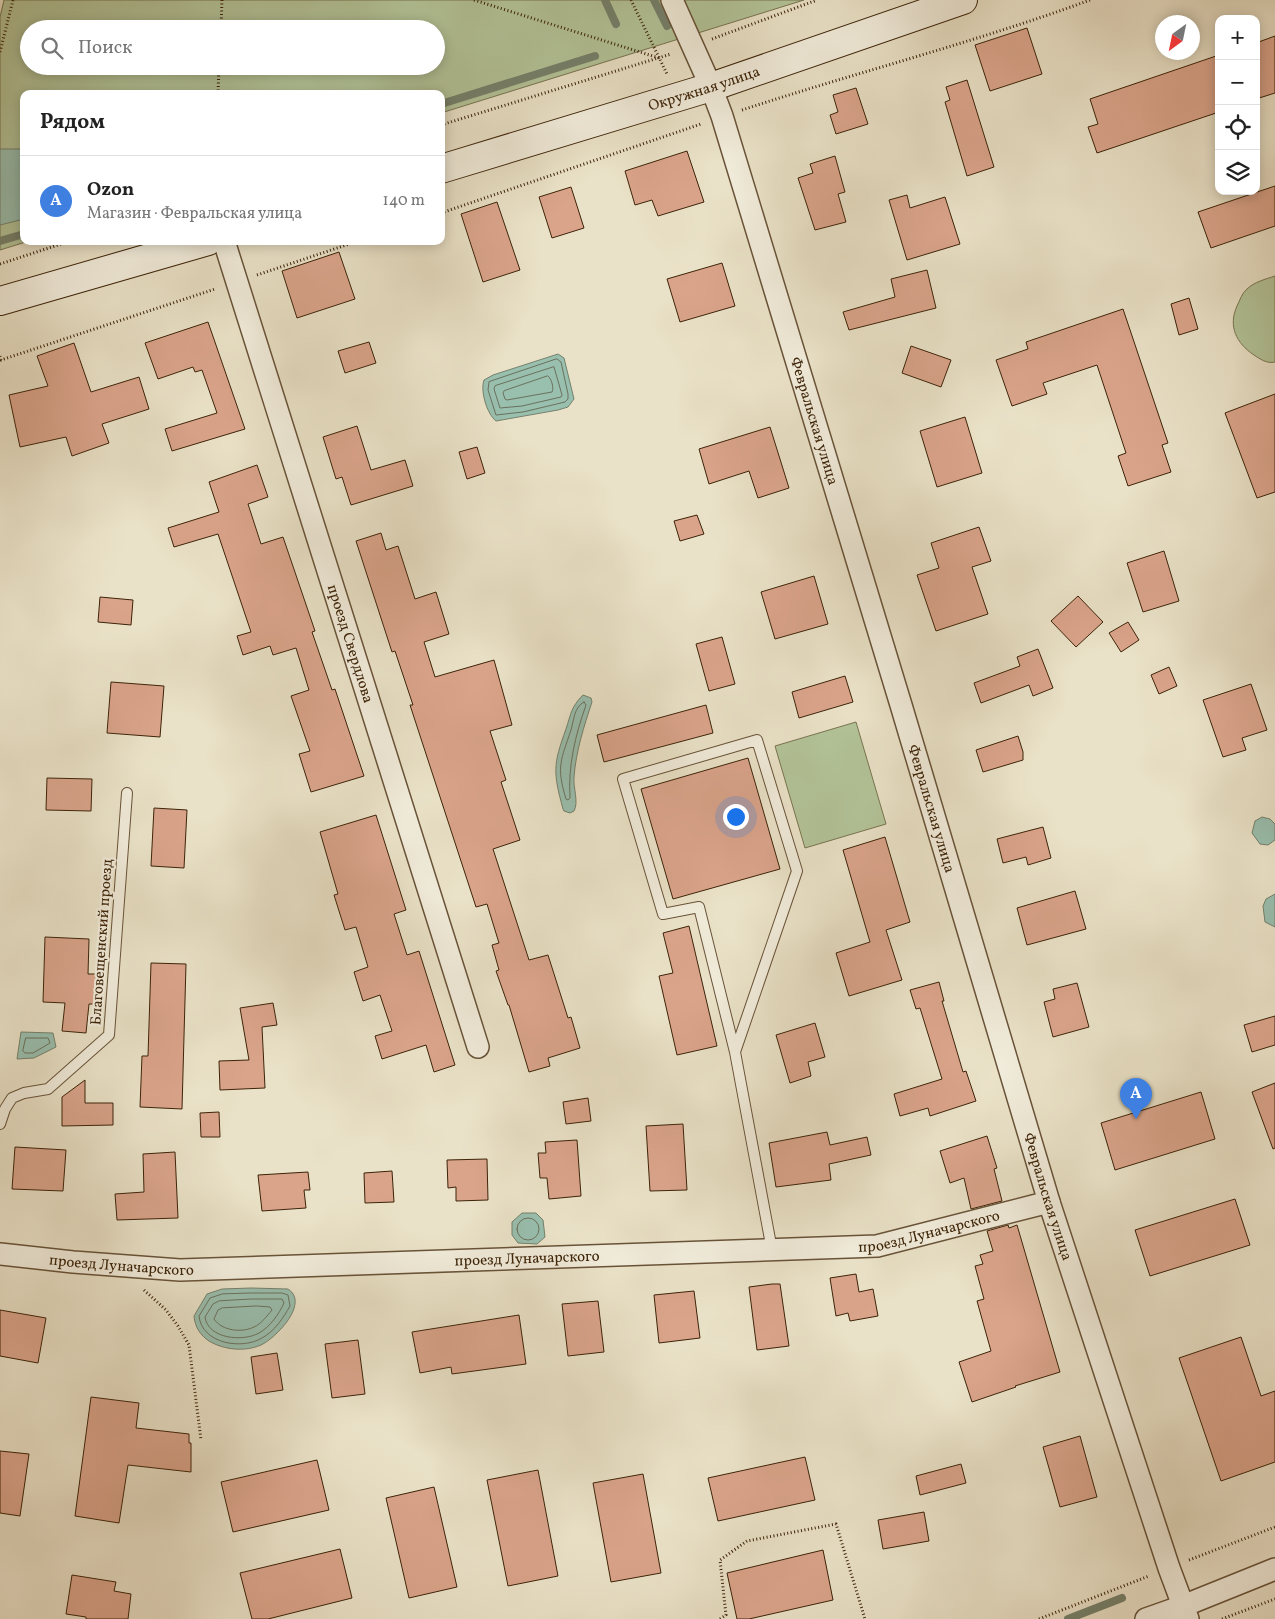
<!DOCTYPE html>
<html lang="ru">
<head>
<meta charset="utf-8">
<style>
	:root { --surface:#fff; --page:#f2f2f2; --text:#222; --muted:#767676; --line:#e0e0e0; --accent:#8f2418 }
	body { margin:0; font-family:Vollkorn,serif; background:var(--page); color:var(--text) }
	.controls { position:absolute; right:15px; top:15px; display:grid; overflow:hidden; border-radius:10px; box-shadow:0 2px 12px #0003 }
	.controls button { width:45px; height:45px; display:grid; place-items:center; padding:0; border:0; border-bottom:1px solid var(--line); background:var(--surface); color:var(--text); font:25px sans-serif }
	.compass { position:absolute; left:1155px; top:15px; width:45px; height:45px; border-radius:50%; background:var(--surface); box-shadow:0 2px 12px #0003; rotate:213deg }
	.you { position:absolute; left:735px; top:816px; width:18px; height:18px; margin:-12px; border:4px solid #fff; border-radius:50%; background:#1a73e8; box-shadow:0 0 0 8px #1a73e833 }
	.badge { display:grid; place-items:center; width:32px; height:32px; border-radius:50%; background:var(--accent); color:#fff; font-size:16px; font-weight:700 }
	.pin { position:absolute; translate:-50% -41px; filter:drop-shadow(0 1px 2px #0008) }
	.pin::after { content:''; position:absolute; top:26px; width:18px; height:15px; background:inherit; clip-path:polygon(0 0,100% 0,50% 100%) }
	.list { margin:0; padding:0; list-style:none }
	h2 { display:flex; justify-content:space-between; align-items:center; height:65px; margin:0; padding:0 20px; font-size:21px }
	h2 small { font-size:16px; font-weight:400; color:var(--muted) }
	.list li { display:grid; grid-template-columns:32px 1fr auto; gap:15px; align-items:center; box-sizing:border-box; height:90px; padding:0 20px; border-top:1px solid var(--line) }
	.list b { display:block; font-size:19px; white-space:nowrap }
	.list p { margin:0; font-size:16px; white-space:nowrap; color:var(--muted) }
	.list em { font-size:16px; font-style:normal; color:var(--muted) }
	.icon { flex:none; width:28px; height:28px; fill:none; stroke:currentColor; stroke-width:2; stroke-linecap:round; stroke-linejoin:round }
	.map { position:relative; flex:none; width:1275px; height:1619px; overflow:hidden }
	.search { position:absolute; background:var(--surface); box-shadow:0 2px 12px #0003; left:20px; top:20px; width:425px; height:55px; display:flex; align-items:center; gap:12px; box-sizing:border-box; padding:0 18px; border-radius:28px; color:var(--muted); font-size:19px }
	.panel { position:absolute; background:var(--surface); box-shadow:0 2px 12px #0003; left:20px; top:90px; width:425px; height:155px; border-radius:10px }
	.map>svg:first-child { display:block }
	.green { fill:#b3c499; stroke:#787450; fill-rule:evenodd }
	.water { fill:#99bfaf; stroke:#74816c }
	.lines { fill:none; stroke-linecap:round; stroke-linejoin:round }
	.shore { stroke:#6a715c; stroke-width:1 }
	.stream { stroke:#74816c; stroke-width:8 }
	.building { fill:#daa48b; stroke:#3c2308 }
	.lane-casing { stroke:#685338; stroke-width:12 }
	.street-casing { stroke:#685338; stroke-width:24 }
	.secondary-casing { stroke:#3c2308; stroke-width:30 }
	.path { stroke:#3c2308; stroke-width:3; stroke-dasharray:1 2.5; stroke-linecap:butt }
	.lane { stroke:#f1ecdb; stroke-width:10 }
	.street { stroke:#f1ecdb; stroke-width:21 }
	.secondary { stroke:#f1ecdb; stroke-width:28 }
	.labels { text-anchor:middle; stroke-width:4.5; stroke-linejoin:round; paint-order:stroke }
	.street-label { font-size:15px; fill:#3c2308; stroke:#f1ecdb }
</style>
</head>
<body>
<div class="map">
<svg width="1275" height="1619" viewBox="0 0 1275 1619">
	<rect width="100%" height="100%" fill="#eae2c8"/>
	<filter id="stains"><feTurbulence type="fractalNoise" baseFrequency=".004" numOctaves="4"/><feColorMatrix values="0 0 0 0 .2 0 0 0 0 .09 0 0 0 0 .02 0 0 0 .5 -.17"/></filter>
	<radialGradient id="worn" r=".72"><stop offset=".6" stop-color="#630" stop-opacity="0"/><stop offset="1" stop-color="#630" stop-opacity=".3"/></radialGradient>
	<path class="green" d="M4,0h800l-363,113v-19h-417v147h5l-29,9v-233zM29,29h407v37h-407z
		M1275,276v86c-8,2 -15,-3 -21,-7 -18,-12 -26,-29 -17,-49 3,-6 5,-13 10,-17 7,-7 19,-10 28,-13z
		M856,722l30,102 -81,24 -30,-102z"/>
	<path class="water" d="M0,149h24v70l-24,6z
		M558,354l6,4 10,41 -6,8 -10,3 -62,11c-9,-7 -16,-30 -12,-41l9,-5z
		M583,695l8,3 1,4c-8,24 -16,49 -18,75 -1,11 5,25 0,34l-4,2 -6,-2 -1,-2c-10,-37 -10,-44 3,-80 5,-15 5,-22 17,-34z
		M1262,817l8,2 5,5v16l-7,5 -8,-1 -8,-11 3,-12z
		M1275,894v33l-10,-5 -2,-16 3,-7z
		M21,1032l32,1 3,14 -22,11 -17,1z
		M522,1213h14l7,7 2,17 -8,7 -19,-1 -6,-8v-13z
		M251,1288l37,1c22,14 -12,49 -27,56 -16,7 -37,5 -52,-4 -9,-6 -14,-14 -15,-25l13,-22 15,-5z"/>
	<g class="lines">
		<path class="shore" d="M557,359l4,3 7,32v5l-3,3 -42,10 -27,3 -8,-25 1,-8z
			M554,367l8,28 -1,2 -39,9 -22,2 -6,-19 1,-3z
			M548,376c4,3 6,13 4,16l-45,8 -2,-1 -2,-6 1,-2z
			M584,702l2,3c-11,31 -18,61 -16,93l-2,2 -2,-1c-10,-33 -5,-39 5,-69 3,-10 3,-23 13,-28z
			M26,1038h22l2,5 -17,10h-8l-2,-2z
			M517 1229a11 11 0 1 1 22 0a11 11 0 1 1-22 0Z
			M251,1293h31l6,2 2,11c-7,12 -15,25 -28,32 -20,12 -60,6 -63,-22l11,-18 12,-4z
			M251,1299h31l2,4c-5,11 -14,24 -25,30 -16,9 -51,6 -54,-16l8,-13 6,-3z
			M257,1306l13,1 2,3c-5,6 -11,14 -18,17 -12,6 -32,4 -40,-8l4,-9 4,-2z"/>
		<path class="stream" d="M605,0l11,24
			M654,0l13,26
			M441,104l154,-48
			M0,241l24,-7
			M1068,1619l54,-21"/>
	</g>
	<path class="building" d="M1027,28l15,46 -52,17 -15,-46z
		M1275,36v57l-19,6v-56z
		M1219,55v57l-122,41 -9,-26 10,-3 -8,-25z
		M967,80l27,87 -27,9 -22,-74 5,-2 -4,-13z
		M856,88l12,36 -32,10 -6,-19 8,-3 -5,-17z
		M687,151l17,51 -46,14 -6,-16 -17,5 -10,-34z
		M835,156l10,36 -7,2 8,28 -31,8 -17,-52 15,-5 -3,-9z
		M1275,186v40l-64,22 -13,-36z
		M571,187l13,41 -32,10 -13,-41z
		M907,195l3,13 35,-11 15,47 -53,16 -18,-60z
		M497,202l23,68 -37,12 -22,-68z
		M339,252l16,47 -58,19 -15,-47z
		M722,263l13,43 -55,16 -13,-43z
		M927,270l9,38 -87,22 -6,-18 52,-15 -4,-18z
		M1189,298l9,31 -19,6 -8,-31z
		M1123,309l45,134 -6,2 9,27 -43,14 -10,-30 8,-3 -29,-88 -54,18 4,11 -35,12 -16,-46 32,-11 -2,-7z
		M208,322l37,107 -73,22 -7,-22 52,-16 -15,-43 -7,2 -2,-5 -35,12 -13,-36z
		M369,342l7,21 -31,10 -7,-22z
		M74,343l17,49 48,-15 10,32 -47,15 7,19 -37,13 -6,-19 -46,10 -11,-52 39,-9 -11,-30z
		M911,346l40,14 -10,27 -39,-14z
		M1275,394v98l-18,6 -32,-85z
		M965,417l17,56 -45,14 -17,-56z
		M357,426l14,44 34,-10 8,26 -62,19 -9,-28 -6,2 -13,-42z
		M770,427l19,61 -31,10 -9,-27 -40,13 -10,-35z
		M477,447l8,26 -18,6 -8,-27z
		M257,465l11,32 -20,7 13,40 22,-7 32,94 -3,1 20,58 3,-1 29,87 -53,16 -12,-38 11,-3 -19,-55 18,-6 -13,-42 -23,7 -3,-9 -27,9 -6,-19 14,-4 -33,-98 -44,13 -6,-19 51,-16 -10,-30z
		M697,515l7,19 -24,7 -6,-20z
		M979,527l12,34 -19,6 16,47 -52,17 -19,-56 22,-7 -8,-25z
		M381,533l5,17 12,-4 17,53 21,-7 13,42 -25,8 11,35 59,-17 18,65 -22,6 16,49 -5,2 19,58 -27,9 36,111 19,-5 20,63 3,-1 9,31 -32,10 2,8 -21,6 -20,-67h-1l-12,-34 3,-1 -7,-25 7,-2 -12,-39 -11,3 -66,-202h3l-18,-54 -3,1 -36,-111z
		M1164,551l15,50 -36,11 -16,-49z
		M814,576l14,48 -53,15 -14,-47z
		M1078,596l25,26 -27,25 -25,-26z
		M100,597l33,3 -2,25 -33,-3z
		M1128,622l11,18 -18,12 -12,-19z
		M722,637l13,47 -26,7 -13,-47z
		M1038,649l15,39 -20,8 -4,-11 -48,18 -7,-20 46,-17 -3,-9z
		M1169,667l8,19 -18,8 -8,-19z
		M845,676l8,26 -54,16 -7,-26z
		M111,682l53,4 -4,51 -53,-4z
		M1251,684l16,46 -25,8 4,12 -23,7 -20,-57z
		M706,705l7,28 -109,29 -7,-27z
		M1018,736l5,16v8l-40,12 -7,-22z
		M748,758l32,111 -107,30 -32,-110z
		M47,778l45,1 -1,32 -45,-1z
		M154,808l33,2 -3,58 -33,-2z
		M376,815l30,95 -12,4 13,41 12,-4 36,114 -21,7 -8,-27 -44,14 -7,-23 17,-5 -12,-36 -17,6 -9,-29 14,-5 -12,-40 -11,3 -11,-35 4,-1 -18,-62z
		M1043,827l8,31 -23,7 -2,-8 -23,6 -6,-24z
		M885,837l25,85 -24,8 16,50 -53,16 -13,-43 34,-11 -27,-92z
		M1075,891l11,38 -59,16 -10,-37z
		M689,926l28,120 -40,9 -18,-79 14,-3 -10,-40z
		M45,937l44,2 -1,35h8l-1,30h-6l-3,29 -24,-2 3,-28 -22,-1z
		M151,963l35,1 -4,145 -42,-2 2,-51h6z
		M939,982l5,19h-2l21,71 3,-1 10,30 -46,15 -2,-8 -28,8 -6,-22 48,-15 -22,-71 -4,1 -6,-19z
		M1077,983l12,44 -36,10 -9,-35 11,-3 -2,-10z
		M273,1003l4,22 -15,2 3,61 -45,2 -1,-29 30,-1 -9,-52z
		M1275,1016v29l-23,7 -8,-27z
		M815,1023l10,34 -17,5 3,14 -21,7 -14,-48z
		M85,1080v23h28v22l-51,1v-29z
		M1275,1083v65l-2,1 -21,-57z
		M1201,1092l14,47 -100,31 -14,-47z
		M588,1098l3,23 -25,3 -3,-22z
		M219,1112l1,25h-19l-1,-24z
		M683,1124l4,66 -37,1 -4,-65z
		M827,1132l3,13 37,-8 4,18 -42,9 2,16 -55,7 -7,-44z
		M987,1136l10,32 -3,1 8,32 -31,8 -7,-31 -14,5 -10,-32z
		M577,1140l4,56 -32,3 -2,-21h-7l-2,-25h8l-1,-11z
		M15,1147l51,3 -3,41 -51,-2z
		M175,1152l3,66 -61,2 -2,-26 29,-2 -1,-38z
		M487,1159l1,41 -32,1v-14l-8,1 -1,-28z
		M392,1171l2,31 -29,1 -1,-30z
		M308,1172l2,18h-6l2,18 -44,3 -4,-36z
		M1235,1199l15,46 -100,31 -15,-46z
		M1008,1225l1,3 8,-3 43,147 -45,14 1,1 -44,15 -13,-40 32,-11 -14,-50 7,-2 -9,-33 8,-2 -3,-9 13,-4 -6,-20z
		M856,1274l3,18 14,-3 5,27 -28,5 -2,-8 -12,3 -6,-38z
		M772,1284h8l9,62 -32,4 -8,-63z
		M694,1291l6,47 -41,5 -5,-48z
		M598,1301l6,51 -36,4 -6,-52z
		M0,1310l46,8 -8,45 -38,-7z
		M519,1315l7,49 -74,10 -1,-7 -31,6 -8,-41z
		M1241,1337l20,59 14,-5v71l-54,19 -42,-123z
		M358,1340l7,54 -33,4 -7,-54z
		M277,1353l6,37 -27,4 -5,-37z
		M91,1397l48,6 -3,25 53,6v9h2v29l-63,-7 -9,58 -44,-7z
		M1080,1436l17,61 -37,10 -17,-60z
		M0,1451l29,3 -9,62 -20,-3z
		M805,1457l10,43 -97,21 -10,-43z
		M317,1460l12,50 -96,22 -12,-50z
		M961,1464l5,19 -46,12 -4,-19z
		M538,1470l20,106 -50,10 -21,-106z
		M643,1474l18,99 -50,9 -18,-99z
		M434,1487l23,100 -48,11 -23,-100z
		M924,1512l5,29 -46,8 -5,-29z
		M340,1549l12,49 -84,21h-16l-12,-46z
		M823,1550l10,50 -84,19h-12l-10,-46z
		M72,1575l44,7 -2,9 17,3 -3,25h-42v-2l-20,-3z"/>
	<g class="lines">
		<defs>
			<path id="lane" d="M735,1052l62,-181 -40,-131 -134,39 40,135 36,-7 36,145 37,198
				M0,1124l5,-15 7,-11 12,-5 24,-4 61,-54 18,-242"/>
			<g id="street">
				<path id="s1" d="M672,0l39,87 11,29 179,589 148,497 120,366 19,51"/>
				<path id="s2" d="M224,241l254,806"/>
				<path id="s3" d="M0,1254l73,8 107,8 697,-24 172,-44"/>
				<path d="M1146,1619l37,-13 92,-37"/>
			</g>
			<g id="secondary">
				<path id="s4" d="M441,169l270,-82 252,-87"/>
				<path d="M0,301l208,-60"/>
			</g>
		</defs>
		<use href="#lane" class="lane-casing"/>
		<use href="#street" class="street-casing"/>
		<use href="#secondary" class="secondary-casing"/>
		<path class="path" d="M474,0l185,58
			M631,0l36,74
			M221,29l1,-29
			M712,39l105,-39
			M0,52l13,-52
			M218,94l1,-28
			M742,110c116,-38 234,-68 348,-110
			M441,125l230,-71
			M441,213l260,-89
			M0,264l70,-23
			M257,275l101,-34
			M0,356l1,4 214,-71
			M144,1290l22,20 12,16 11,19 12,95
			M1189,1560l86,-33
			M720,1619l6,-4 -6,-55 27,-19 89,-17 29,95
			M1039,1619l110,-43
			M1222,1619l53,-20"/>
		<use href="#lane" class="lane"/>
		<use href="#street" class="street"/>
		<use href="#secondary" class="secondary"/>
	</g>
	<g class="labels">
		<g class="street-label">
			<text dy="5" stroke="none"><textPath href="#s4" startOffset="275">Окружная улица</textPath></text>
			<text dy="5" stroke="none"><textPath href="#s1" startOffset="445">Февральская улица</textPath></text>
			<text dy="5" stroke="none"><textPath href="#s2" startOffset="422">проезд Свердлова</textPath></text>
			<text dy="5" stroke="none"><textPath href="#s1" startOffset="850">Февральская улица</textPath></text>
			<text transform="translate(101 942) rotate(-86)" y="5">Благовещенский проезд</text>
			<text dy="5" stroke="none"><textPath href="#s1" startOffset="1255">Февральская улица</textPath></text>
			<text dy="5" stroke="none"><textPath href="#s3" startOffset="932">проезд Луначарского</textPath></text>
			<text dy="5" stroke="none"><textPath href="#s3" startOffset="528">проезд Луначарского</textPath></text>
			<text dy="5" stroke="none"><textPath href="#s3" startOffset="122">проезд Луначарского</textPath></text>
		</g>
	</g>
	<rect width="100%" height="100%" filter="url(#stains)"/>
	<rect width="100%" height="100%" fill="url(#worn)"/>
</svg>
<div class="controls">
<button>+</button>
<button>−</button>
<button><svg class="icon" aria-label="locate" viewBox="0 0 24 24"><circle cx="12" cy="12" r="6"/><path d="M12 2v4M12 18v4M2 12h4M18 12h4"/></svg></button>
<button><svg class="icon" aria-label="layers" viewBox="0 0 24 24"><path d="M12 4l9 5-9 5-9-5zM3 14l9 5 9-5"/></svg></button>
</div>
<svg class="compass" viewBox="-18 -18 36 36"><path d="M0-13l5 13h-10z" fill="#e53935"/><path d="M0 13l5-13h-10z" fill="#767676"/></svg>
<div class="you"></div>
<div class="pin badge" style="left:1136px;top:1119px;background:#3f7fe0">A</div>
<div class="search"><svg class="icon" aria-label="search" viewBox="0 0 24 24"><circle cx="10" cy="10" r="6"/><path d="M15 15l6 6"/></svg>Поиск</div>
<section class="panel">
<h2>Рядом<small></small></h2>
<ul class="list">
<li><span class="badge" style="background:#3f7fe0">A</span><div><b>Ozon</b><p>Магазин · Февральская улица</p></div><em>140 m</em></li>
</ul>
</section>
</div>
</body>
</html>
